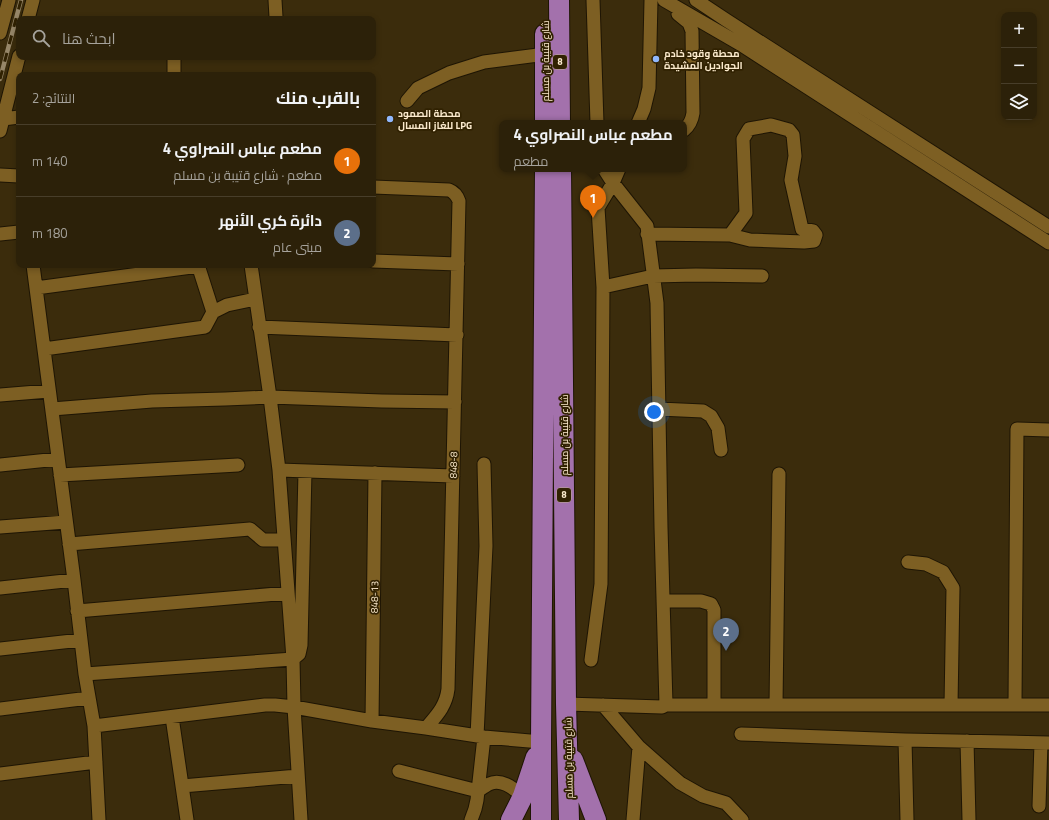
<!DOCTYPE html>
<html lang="ar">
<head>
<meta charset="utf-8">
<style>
	:root { --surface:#2c2109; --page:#382e17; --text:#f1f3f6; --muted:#a6a39c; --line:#483e2a; --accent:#b45309 }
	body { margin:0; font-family:"Titillium Web",Cairo,sans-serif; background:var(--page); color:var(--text); direction:rtl }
	.controls { position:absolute; right:12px; top:12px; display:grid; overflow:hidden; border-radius:8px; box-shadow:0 2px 6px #0003 }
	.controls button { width:36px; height:36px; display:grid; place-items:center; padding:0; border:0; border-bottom:1px solid var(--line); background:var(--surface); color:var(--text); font:20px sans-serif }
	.you { position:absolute; left:654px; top:412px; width:14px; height:14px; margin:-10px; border:3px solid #fff; border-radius:50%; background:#1a73e8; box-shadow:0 0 0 6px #1a73e833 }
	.badge { display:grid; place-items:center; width:26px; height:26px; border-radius:50%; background:var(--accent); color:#fff; font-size:13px; font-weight:700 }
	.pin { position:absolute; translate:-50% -33px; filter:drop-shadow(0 1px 2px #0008) }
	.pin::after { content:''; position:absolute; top:21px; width:14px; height:12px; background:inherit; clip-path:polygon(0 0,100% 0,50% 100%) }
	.popup { position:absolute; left:499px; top:120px; width:188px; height:52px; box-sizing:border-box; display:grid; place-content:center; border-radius:8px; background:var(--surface); filter:drop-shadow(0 1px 3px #0005); font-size:13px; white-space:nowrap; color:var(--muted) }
	.popup b { font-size:15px; color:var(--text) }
	.popup::after { content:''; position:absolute; left:50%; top:100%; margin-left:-8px; border:8px solid transparent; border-top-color:var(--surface) }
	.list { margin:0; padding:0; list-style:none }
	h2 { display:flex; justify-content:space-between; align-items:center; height:52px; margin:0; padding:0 16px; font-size:17px }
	h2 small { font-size:13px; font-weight:400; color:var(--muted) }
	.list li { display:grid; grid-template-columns:26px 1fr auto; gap:12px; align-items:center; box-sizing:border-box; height:72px; padding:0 16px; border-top:1px solid var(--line) }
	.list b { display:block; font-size:15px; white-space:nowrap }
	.list p { margin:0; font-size:13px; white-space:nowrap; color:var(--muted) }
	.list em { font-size:13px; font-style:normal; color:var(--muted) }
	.icon { flex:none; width:22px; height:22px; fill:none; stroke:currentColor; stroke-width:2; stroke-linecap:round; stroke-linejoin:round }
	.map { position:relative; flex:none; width:1049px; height:820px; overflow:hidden; direction:ltr }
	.search { position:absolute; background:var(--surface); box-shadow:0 2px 6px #0003; left:16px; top:16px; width:360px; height:44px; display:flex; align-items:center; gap:10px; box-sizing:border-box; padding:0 14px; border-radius:8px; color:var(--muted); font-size:15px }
	.panel { position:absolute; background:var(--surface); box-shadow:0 2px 6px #0003; left:16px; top:72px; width:360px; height:196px; border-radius:8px; direction:rtl }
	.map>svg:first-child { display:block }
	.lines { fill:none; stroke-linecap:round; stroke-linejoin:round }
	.minor-casing { stroke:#1e1504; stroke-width:15 }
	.highway-casing { stroke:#1e1504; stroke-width:22 }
	.minor { stroke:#7d5f23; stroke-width:13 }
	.highway { stroke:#a371ac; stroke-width:20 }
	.rail-casing { stroke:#968668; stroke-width:4.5 }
	.rail { stroke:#312202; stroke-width:3; stroke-dasharray:9; stroke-linecap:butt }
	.poi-dot { fill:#91b8fd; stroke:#312202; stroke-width:1.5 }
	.labels { text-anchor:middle; stroke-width:3.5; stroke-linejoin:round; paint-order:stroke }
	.shield { fill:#312202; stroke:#beae90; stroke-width:1 }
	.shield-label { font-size:9px; font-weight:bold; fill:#fbeacd }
	.poi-label { font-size:10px; font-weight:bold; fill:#fbeacd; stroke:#312202; text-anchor:start }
	.street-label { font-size:10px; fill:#fbeacd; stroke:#312202 }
</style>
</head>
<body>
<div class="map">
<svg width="1049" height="820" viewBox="0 0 1049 820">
	<rect width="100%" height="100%" fill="#3b2c0c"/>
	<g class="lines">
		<defs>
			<path id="minor" d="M275,0l1,17
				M593,0l4,123
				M664,0l76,44 309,199
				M696,0l30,20 323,207
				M678,14l11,9 3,8 1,82c-1,7 -3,12 -9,17
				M28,19l5,-19
				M0,33l9,-33
				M174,75v-18
				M407,101l11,-13 31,-15 35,-11 62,-8
				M3,119l16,-2
				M638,123l6,-14 5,-21 2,-88
				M0,131l19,-75
				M604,169l9,14 34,43 10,77 4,224 5,178
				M0,175l19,1
				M373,187l76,3c5,2 8,5 10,11l-11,488c-2,17 -11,26 -22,39
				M0,234l19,-2
				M647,234l83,1 20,5 54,2 10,-1 2,-6 -3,-4 -11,-2 -11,-49 4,-24 -2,-21 -4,-5 -18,-5 -22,4 -6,10 3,74 -16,22
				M373,261l85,3
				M33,265l41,315 11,94 9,52 5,94
				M251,265l19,132 9,73 14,189 1,48 7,113
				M603,287l50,-11 43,-1 66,1
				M36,288l163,-22
				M213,312l14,-7 28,-6
				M259,327l198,8
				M44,349l161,-22 8,-15 -15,-47
				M0,395l49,-4
				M52,409l100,-8 73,-2 45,-2 112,4 73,1
				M659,409l44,2 8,5 7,12 3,22
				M0,465l58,-6
				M279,470l174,6
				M60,475l178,-10
				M0,527l66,-5
				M69,544l181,-15 13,11h21
				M908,562l18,2 17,8 10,16 -2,117
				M0,588l74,-8
				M663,601h38l10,3 3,6v95
				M77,611l211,-18
				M0,649l81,-9
				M591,660l10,-76 2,-297 -5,-79 15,-25 6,-14
				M85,674l208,-15 6,-5 2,-9 4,-174
				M566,704l96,3 4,-2h383
				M603,705l36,42 41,36 23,13 23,7 16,17
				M776,705l3,-231
				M1015,705l2,-276 32,1
				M0,709l89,-11
				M172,717l15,103
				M372,721l3,-248
				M94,726l171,-21h10l19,2 78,14 54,7 58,9 57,5
				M741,734l164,6 144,3
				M477,736l9,-190 -2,-82
				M905,740l2,80
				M967,741l2,79
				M399,771l79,20c3,-2 7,-5 11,-7 12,-6 24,4 34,12
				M0,774l96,-12
				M182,786l116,-10
				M1039,806l2,-63
				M471,820l4,-11 2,-9 7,-63
				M633,820l6,-73"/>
			<path id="highway" d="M559,0l1,123
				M545,123v-89
				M561,169l5,535 3,116
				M573,760l23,60
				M511,820l12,-24 13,-39
				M541,820v-78l4,-573"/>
		</defs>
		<use href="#minor" class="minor-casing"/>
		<use href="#highway" class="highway-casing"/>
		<use href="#minor" class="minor"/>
		<use href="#highway" class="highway"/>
		<defs>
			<path id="rail" d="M0,79l21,-79"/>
		</defs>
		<use href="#rail" class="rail-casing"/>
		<use href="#rail" class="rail"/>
	</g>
	<g class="poi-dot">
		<circle cx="656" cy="59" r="4"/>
		<circle cx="390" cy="119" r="4"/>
	</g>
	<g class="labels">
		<g class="shield">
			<rect x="553" y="55" width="14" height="14" rx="3"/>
			<rect x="557" y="488" width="14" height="14" rx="3"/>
		</g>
		<g class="shield-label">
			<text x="560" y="65">8</text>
			<text x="564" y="498">8</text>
		</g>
		<g class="poi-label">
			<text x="664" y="57">محطة وقود خادم<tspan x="664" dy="12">الجوادين المشيدة</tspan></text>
			<text x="398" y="117">محطة الصمود<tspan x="398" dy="12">للغاز المسال LPG</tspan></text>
		</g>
		<g class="street-label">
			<text transform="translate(545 61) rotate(-90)" y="4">شارع قتيبة بن مسلم</text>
			<text transform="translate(564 435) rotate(-90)" y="4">شارع قتيبة بن مسلم</text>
			<text transform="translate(453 465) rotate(-89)" y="4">848-8</text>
			<text transform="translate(374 597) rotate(-89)" y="4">848-13</text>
			<text transform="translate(568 758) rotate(-91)" y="4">شارع قتيبة بن مسلم</text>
		</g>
	</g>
</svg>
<div class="controls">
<button>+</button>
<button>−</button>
<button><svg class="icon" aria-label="layers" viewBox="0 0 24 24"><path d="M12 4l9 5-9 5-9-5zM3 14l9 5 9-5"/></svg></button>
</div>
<div class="you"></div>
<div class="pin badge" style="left:593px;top:218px;background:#e8710a">1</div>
<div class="popup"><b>مطعم عباس النصراوي 4</b>مطعم</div>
<div class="pin badge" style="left:726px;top:651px;background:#5c6f8a">2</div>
<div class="search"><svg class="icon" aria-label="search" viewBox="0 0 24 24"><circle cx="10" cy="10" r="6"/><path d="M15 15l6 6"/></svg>ابحث هنا</div>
<section class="panel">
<h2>بالقرب منك<small>النتائج: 2</small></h2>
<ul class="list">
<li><span class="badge" style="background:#e8710a">1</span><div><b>مطعم عباس النصراوي 4</b><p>مطعم · شارع قتيبة بن مسلم</p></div><em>140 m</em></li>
<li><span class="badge" style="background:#5c6f8a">2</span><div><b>دائرة كري الأنهر</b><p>مبنى عام</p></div><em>180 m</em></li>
</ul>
</section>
</div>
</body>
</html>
